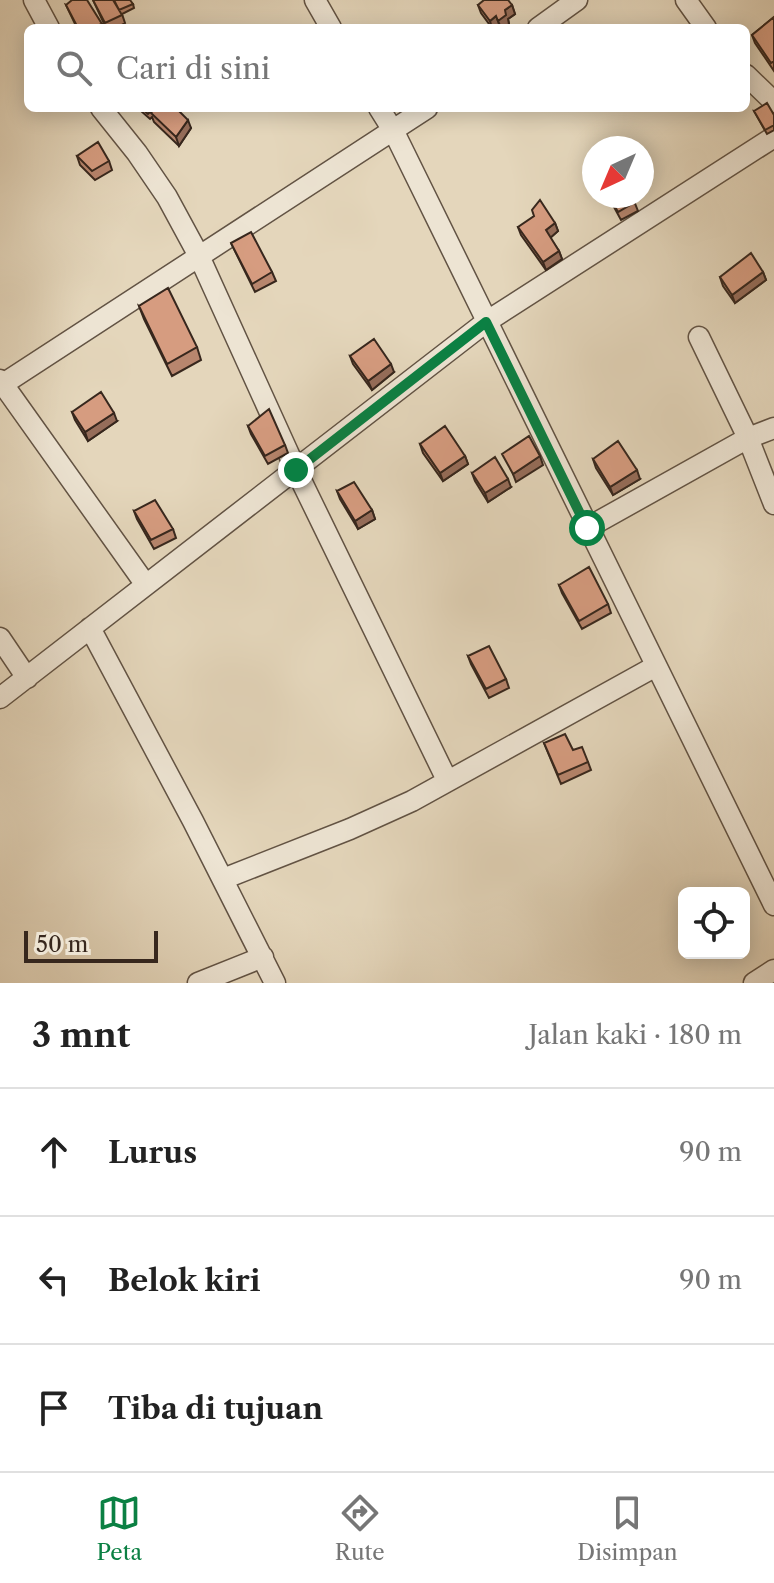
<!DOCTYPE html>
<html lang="id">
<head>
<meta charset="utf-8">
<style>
	:root { --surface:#fff; --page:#f2f2f2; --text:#222; --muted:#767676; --line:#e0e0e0; --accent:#0b8043 }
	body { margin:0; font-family:"Libre Caslon Text",serif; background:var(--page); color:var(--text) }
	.controls { position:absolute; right:24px; bottom:24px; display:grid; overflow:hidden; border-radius:12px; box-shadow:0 4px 20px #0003 }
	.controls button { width:72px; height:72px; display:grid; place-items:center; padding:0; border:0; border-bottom:2px solid var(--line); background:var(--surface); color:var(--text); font:40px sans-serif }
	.compass { position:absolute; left:582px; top:136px; width:72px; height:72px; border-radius:50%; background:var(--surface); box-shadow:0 4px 20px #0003; rotate:224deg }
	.scale { position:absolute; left:24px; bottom:20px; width:134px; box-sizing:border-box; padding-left:8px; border:4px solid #37271d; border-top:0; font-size:22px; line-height:28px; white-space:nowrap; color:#37271d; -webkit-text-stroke:6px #ede4d3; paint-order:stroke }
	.stop { position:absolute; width:24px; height:24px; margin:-18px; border:6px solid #0b8043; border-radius:50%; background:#fff }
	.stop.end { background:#0b8043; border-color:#fff; box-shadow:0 2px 8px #0008 }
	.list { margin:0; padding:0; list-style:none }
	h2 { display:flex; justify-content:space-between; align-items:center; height:104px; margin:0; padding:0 32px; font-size:34px }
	h2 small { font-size:26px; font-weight:400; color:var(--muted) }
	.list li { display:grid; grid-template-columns:52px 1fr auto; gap:24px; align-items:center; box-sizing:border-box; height:128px; padding:0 32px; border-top:2px solid var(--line) }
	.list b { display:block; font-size:30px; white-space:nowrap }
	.list em { font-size:26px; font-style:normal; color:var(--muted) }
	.icon { flex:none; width:44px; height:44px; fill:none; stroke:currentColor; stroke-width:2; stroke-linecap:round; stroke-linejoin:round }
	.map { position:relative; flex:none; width:774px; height:983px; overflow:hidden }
	.search { position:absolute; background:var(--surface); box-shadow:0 4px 20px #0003; left:24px; right:24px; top:24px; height:88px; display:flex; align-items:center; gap:20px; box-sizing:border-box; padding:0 28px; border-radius:12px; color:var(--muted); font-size:30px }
	.sheet { height:488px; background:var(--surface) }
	nav { display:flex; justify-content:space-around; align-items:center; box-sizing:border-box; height:112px; border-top:2px solid var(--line); background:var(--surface); font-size:22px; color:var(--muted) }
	nav a { display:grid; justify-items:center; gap:4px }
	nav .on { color:var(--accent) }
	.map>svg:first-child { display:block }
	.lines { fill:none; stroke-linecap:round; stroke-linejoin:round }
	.street-casing { stroke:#625344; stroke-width:23 }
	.street { stroke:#ede4d3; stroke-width:20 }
	.wall { fill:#b8866e; stroke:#37271d; stroke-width:2 }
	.shaded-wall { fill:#966d5a; stroke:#37271d; stroke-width:2 }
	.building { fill:#d69c80; stroke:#37271d; stroke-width:2 }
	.route { stroke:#0b8043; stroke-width:10 }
</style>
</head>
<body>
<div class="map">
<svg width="774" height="983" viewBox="0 0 774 983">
	<rect width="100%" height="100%" fill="#e4d6bb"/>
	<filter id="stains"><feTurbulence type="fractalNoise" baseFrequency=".0025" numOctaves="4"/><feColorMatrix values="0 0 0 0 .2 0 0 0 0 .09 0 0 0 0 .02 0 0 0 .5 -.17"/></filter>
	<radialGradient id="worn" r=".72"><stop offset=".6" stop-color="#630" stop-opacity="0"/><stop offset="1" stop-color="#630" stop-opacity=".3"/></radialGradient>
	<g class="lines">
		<defs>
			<path id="street" d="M34,0l15,28
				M315,0l16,28
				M686,0l20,28
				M538,28l39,-28
				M746,75l28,27
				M101,108l36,45 30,44 32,59 97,214 151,310
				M379,108l15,24 380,773
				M699,337l49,101 26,66
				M0,380l146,205
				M0,386l427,-278
				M587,528l161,-90 26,-10
				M90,628l103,193 82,162
				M0,638l27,40
				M0,698l486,-376 288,-185
				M223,879l127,-50 62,-28 244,-135
				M198,983l65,-26
				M754,983l20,-13"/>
		</defs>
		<use href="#street" class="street-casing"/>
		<use href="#street" class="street"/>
	</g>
	<path class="wall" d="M93,0l40,4 1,4 -12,6 3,9 -9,5h-10z
		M66,5l36,19 2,4h-27z
		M478,5h34l3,9 -7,5 1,5 -6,4h-2l-2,-4 -5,4h-2l-11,-15z
		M774,17v54l-19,-28 -3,-8z
		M140,108h36l15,20 -12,18 -25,-24 -2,-5 -2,2 -9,-8z
		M754,111l20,4v15l-7,4z
		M77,156l32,5 3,9 -17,10 -15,-15z
		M608,196h24l6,15 -17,9z
		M555,223l3,8 -8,7 9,13 3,8 -16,11 -25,-35 -3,-8z
		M231,243l41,29 4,9 -21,11z
		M763,272l3,8 -31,23 -12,-17 -3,-9z
		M139,306l58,41 4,13 -29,16 -28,-57z
		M350,356l44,16 -22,18 -19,-26z
		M72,412l45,9 -29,20 -13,-21z
		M248,426l37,19 3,8 -20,11 -17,-30z
		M420,444l45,12 3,8 -25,17 -20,-28z
		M593,459l47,20 -27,16 -17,-27z
		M472,473l39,14 -23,15 -13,-21z
		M337,491l35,19 3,9 -17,10 -18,-30z
		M134,511l39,18 3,9 -22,11 -17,-30z
		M559,585l49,19 3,9 -29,16 -20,-36z
		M468,656l38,23 3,9 -20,10 -18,-34z
		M544,743l29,7 15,12 3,8 -30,14z"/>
	<path class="shaded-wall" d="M512,5l3,9 -7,5 1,5 -6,4h-2l-3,-7 7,-11z
		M496,16l3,8 -5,4h-2l-2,-7z
		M188,120l3,8 -12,18 -3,-9z
		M555,223l3,8 -9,8 -3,-9z
		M559,251l3,8 -16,11 -3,-8z
		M763,272l3,8 -31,23 -3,-8z
		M391,364l3,8 -22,18 -4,-9z
		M114,413l3,8 -29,20 -3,-9z
		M465,456l3,8 -25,17 -3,-8z
		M540,456l3,9 -27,17 -3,-8z
		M637,470l3,9 -27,16 -3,-8z
		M508,479l3,8 -23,15 -3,-9z
		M372,510l3,9 -17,10 -3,-8z"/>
	<path class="building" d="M72,0h15l15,24 -12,4h-12l-12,-23z
		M93,0h20l9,15 -17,8z
		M114,0h16l3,4 -14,6z
		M484,0h24l4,5 -7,5 1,5 -8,6 -2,-5 -6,5 -12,-16z
		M774,17v44l-3,2 -19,-28z
		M767,103l7,12v10l-9,5 -11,-19z
		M141,108h13l-6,6z
		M155,108h21l12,12 -12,17 -25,-24z
		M98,142l11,19 -17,10 -15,-15z
		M609,196h23l3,6 -17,10z
		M540,200l15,23 -9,7 13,21 -16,11 -25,-35 16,-11 -2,-6z
		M251,232l21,40 -20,12 -21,-41z
		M751,253l12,19 -31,23 -12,-18z
		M168,288l29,59 -30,17 -28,-58z
		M374,339l17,25 -23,17 -18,-25z
		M101,392l13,21 -29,19 -13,-20z
		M269,409l16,36 -20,11 -17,-30z
		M445,426l20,30 -25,17 -20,-29z
		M529,436l11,20 -27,18 -11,-20z
		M618,441l19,29 -27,17 -17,-28z
		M495,457l13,22 -23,14 -13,-20z
		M354,482l18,28 -17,11 -18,-30z
		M155,500l18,29 -22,11 -17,-29z
		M589,567l19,37 -29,17 -20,-36z
		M489,646l17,33 -20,10 -18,-33z
		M565,734l8,16 9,-3 6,15 -30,13 -14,-32z"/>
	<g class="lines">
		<path class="route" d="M296,470l190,-148 101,206"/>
	</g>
	<rect width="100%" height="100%" filter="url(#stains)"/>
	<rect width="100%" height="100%" fill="url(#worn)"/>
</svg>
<div class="controls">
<button><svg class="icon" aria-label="locate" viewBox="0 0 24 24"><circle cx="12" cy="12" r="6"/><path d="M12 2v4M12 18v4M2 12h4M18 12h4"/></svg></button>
</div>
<svg class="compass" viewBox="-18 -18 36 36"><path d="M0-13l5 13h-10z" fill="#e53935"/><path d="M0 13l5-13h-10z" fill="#767676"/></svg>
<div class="scale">50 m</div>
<div class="stop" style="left:587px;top:528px"></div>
<div class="stop end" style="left:296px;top:470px"></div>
<div class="search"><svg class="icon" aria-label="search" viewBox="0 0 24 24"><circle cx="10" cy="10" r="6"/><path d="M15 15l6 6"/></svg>Cari di sini</div>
</div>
<section class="sheet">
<h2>3 mnt<small>Jalan kaki · 180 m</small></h2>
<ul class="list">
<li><svg class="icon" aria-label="ahead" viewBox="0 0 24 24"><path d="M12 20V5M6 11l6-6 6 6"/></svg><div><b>Lurus</b></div><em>90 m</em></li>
<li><svg class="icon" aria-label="left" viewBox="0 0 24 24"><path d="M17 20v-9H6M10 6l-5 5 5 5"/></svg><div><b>Belok kiri</b></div><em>90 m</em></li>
<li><svg class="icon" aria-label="arrive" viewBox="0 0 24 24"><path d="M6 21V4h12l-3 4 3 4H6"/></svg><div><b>Tiba di tujuan</b></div></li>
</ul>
</section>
<nav>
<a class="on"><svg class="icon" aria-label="map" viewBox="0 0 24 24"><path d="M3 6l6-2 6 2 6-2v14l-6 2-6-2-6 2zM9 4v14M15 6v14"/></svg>Peta</a>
<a><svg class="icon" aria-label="directions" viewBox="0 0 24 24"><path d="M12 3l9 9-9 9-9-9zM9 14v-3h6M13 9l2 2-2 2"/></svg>Rute</a>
<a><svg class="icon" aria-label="saved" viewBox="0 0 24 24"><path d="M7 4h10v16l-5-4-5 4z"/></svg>Disimpan</a>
</nav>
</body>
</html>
